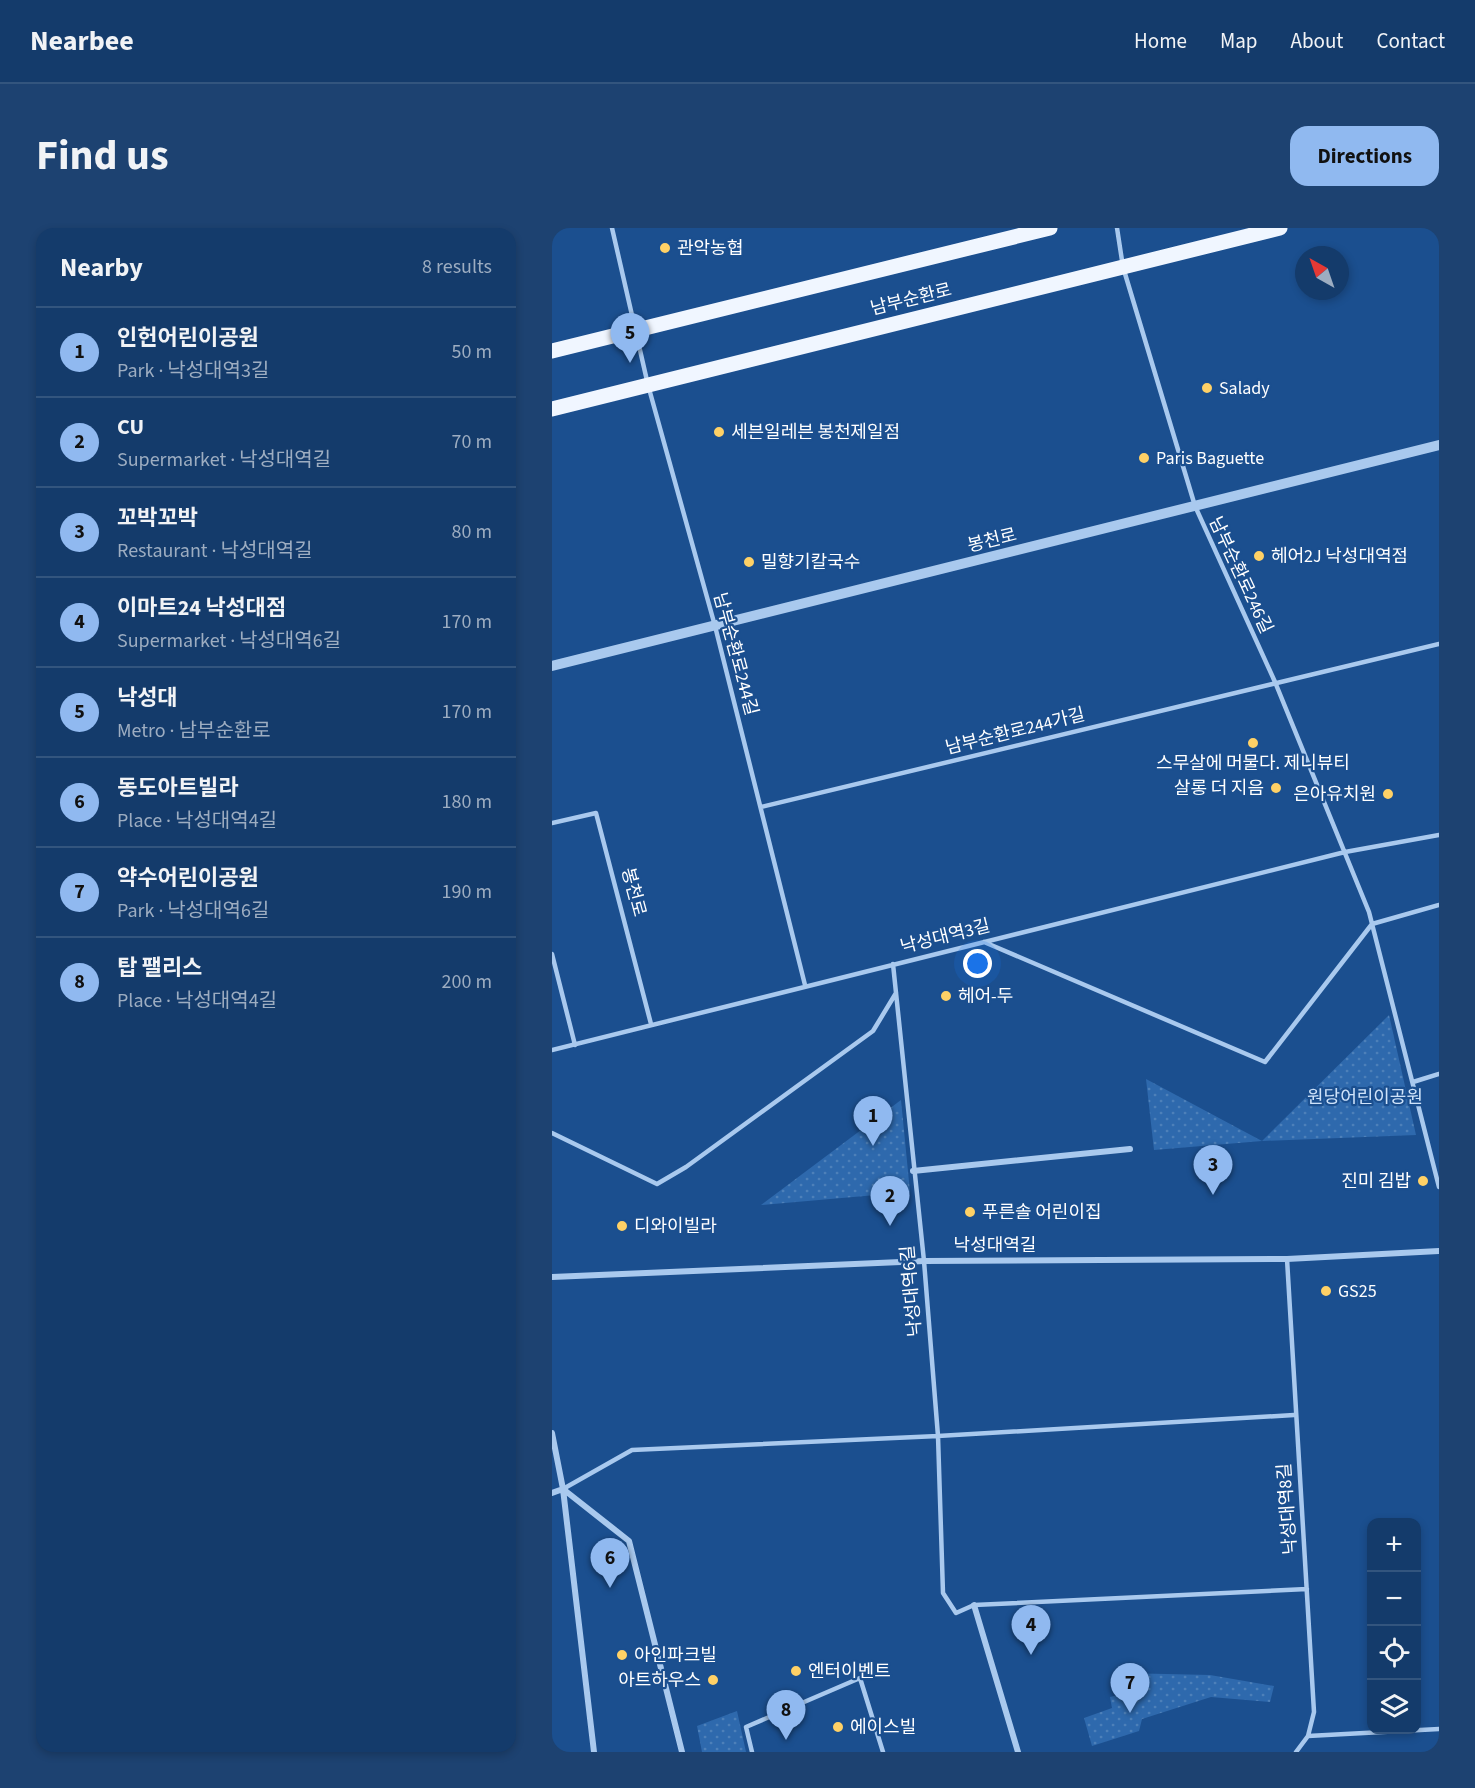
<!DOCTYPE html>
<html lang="en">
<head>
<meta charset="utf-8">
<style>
	:root { --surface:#143b6b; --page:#1d4271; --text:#f1f3f6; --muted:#9dadc1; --line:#33557e; --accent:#90b9f0 }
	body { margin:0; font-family:"Source Sans 3","Noto Sans KR",sans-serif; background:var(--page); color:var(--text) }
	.controls { position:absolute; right:18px; bottom:18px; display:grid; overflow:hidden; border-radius:12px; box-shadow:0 3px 9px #0003 }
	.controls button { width:54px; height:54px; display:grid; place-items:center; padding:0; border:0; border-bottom:2px solid var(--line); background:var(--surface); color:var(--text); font:30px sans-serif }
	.compass { position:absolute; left:743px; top:18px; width:54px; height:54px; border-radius:50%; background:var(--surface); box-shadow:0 3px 9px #0003; rotate:320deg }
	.you { position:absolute; left:426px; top:736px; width:21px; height:21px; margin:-15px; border:4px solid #fff; border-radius:50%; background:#1a73e8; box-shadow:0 0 0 9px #1a73e833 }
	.badge { display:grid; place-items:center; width:39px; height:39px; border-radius:50%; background:var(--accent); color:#111; font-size:20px; font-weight:700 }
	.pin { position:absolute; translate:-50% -50px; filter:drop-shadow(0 2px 3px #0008) }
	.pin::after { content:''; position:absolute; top:32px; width:21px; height:18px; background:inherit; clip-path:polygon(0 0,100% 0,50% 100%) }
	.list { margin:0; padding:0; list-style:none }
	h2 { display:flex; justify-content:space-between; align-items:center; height:78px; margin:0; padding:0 24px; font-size:26px }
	h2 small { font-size:20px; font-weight:400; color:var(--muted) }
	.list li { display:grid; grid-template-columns:39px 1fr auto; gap:18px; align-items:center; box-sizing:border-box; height:90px; padding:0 24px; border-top:2px solid var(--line) }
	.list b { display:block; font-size:22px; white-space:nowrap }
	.list p { margin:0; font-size:20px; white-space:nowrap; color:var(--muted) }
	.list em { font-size:20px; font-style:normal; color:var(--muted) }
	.icon { flex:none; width:33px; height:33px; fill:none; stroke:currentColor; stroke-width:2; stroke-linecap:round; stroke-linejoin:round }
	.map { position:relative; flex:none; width:887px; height:1524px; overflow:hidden; border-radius:18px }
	header { display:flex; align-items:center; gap:36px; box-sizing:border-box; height:84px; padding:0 30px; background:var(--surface); border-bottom:2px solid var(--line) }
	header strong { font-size:28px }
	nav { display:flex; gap:33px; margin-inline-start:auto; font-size:21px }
	.intro { display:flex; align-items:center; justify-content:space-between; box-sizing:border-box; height:144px; padding:0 36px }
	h1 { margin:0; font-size:42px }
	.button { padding:15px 27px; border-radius:18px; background:var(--accent); color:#111; font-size:21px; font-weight:700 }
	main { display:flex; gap:36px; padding:0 36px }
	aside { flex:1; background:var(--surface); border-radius:18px; box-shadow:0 3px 9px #0003 }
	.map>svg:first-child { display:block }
	.grass { fill:url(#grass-dots) }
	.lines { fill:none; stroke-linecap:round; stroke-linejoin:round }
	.service { stroke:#a9c9ee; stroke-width:4.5 }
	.minor { stroke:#a9c9ee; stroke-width:6 }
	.tertiary { stroke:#a9c9ee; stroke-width:10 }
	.primary { stroke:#f0f6ff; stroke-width:15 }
	.poi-dot { fill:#ffd166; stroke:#1b4f8f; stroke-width:2 }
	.labels { text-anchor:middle; stroke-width:4.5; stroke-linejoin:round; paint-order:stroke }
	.poi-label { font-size:18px; fill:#fff; stroke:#1b4f8f; text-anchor:start }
	.street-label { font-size:18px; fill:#fff; stroke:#1b4f8f }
	.park-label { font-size:18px; fill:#cfe3fa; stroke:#1b4f8f }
</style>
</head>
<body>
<header>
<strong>Nearbee</strong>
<nav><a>Home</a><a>Map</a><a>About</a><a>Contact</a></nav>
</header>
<div class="intro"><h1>Find us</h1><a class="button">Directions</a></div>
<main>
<aside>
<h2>Nearby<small>8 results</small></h2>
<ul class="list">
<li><span class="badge">1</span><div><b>인헌어린이공원</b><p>Park · 낙성대역3길</p></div><em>50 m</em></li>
<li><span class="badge">2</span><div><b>CU</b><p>Supermarket · 낙성대역길</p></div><em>70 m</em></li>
<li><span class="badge">3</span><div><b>꼬박꼬박</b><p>Restaurant · 낙성대역길</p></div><em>80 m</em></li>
<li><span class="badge">4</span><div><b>이마트24 낙성대점</b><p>Supermarket · 낙성대역6길</p></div><em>170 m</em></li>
<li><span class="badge">5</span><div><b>낙성대</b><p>Metro · 남부순환로</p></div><em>170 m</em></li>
<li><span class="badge">6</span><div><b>동도아트빌라</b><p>Place · 낙성대역4길</p></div><em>180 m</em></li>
<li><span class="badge">7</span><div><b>약수어린이공원</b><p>Park · 낙성대역6길</p></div><em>190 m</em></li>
<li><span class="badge">8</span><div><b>탑 팰리스</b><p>Place · 낙성대역4길</p></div><em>200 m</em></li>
</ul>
</aside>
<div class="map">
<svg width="887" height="1524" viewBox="0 0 887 1524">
	<defs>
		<pattern id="grass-dots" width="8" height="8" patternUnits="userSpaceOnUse" patternTransform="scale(1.5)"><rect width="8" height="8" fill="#2e69ad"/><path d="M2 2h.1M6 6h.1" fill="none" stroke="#4d80b9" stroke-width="1.8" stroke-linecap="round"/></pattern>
	</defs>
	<rect width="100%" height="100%" fill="#1b4f8f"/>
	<path class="grass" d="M837,787l27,120 -154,6 -108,9 -8,-71 116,62z
		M349,872l9,92 -149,13z
		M569,1445l89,2 64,11 -4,16 -59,-5 -69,22 -3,12 -47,15 -8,-28 28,-10 -2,-11 16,-4z
		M185,1483l9,41h-44l-5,-26z"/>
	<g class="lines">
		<path class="service" d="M60,0l36,157 67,241 90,359
			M565,0l6,39 72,239 80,176 94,230 70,275
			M209,579l678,-163
			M0,595l44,-10 55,211
			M432,714l281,120 107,-138 67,-19
			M0,726l23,91
			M341,736l31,297 14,175 5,157 13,20 18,-8 333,-16
			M0,822l793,-198 94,-17
			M861,854l26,-8
			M0,905l105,51 29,-17 187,-136 23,-38
			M735,1031l27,453 -6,24 -12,16
			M11,1261l69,-39 306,-14 356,-21
			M756,1508l131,-7
			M200,1524l-6,-25 114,-49 23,74"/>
		<path class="minor" d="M361,943l217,-22
			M0,1049l372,-16 363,-2 152,-8
			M0,1205l11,56 31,263
			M11,1261l66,52 53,211
			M0,1265l11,-4
			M422,1377l44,147"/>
		<path class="tertiary" d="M0,438l887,-221"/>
		<path class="primary" d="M0,123l498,-123
			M0,181l728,-181"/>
	</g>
	<g class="poi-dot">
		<circle cx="113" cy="20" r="6"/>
		<circle cx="655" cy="160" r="6"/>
		<circle cx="167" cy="204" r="6"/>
		<circle cx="592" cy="230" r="6"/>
		<circle cx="707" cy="328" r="6"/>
		<circle cx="197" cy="334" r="6"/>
		<circle cx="701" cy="515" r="6"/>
		<circle cx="724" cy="560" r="6"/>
		<circle cx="836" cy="566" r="6"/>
		<circle cx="394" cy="768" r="6"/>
		<circle cx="871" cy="953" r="6"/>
		<circle cx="418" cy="984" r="6"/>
		<circle cx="70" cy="998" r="6"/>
		<circle cx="774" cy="1063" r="6"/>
		<circle cx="70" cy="1427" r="6"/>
		<circle cx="244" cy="1443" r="6"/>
		<circle cx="161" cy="1452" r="6"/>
		<circle cx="286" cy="1499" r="6"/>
	</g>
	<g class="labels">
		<g class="poi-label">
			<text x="125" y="26">관악농협</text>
			<text x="667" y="166">Salady</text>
			<text x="179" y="210">세븐일레븐 봉천제일점</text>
			<text x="604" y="236">Paris Baguette</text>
			<text x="719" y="334">헤어2J 낙성대역점</text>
			<text x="209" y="340">밀향기칼국수</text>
			<text x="701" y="541" text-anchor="middle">스무살에 머물다. 제니뷰티</text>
			<text x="712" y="566" text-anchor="end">살롱 더 지음</text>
			<text x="824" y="572" text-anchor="end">은아유치원</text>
			<text x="406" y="774">헤어-두</text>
			<text x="859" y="959" text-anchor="end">진미 김밥</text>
			<text x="430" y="990">푸른솔 어린이집</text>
			<text x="82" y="1004">디와이빌라</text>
			<text x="786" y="1069">GS25</text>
			<text x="82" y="1433">아인파크빌</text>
			<text x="256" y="1449">엔터이벤트</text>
			<text x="149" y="1458" text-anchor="end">아트하우스</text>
			<text x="298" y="1505">에이스빌</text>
		</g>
		<g class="street-label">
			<text transform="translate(359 71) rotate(-14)" y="6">남부순환로</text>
			<text transform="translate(440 312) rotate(-14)" y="6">봉천로</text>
			<text transform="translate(689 347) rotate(65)" y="6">남부순환로246길</text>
			<text transform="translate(184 426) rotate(75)" y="6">남부순환로244길</text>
			<text transform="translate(463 503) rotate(-14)" y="6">남부순환로244가길</text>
			<text transform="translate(82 664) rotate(75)" y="6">봉천로</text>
			<text transform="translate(393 708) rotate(-14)" y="6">낙성대역3길</text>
			<text x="443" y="1023">낙성대역길</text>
			<text transform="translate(359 1063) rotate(-95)" y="6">낙성대역6길</text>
			<text transform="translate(735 1281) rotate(-94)" y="6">낙성대역8길</text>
		</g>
		<g class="park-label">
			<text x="813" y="875">원당어린이공원</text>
		</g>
	</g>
</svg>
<div class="controls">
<button>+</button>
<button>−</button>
<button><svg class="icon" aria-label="locate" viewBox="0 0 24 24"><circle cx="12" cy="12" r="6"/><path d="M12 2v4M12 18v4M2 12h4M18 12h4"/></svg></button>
<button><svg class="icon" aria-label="layers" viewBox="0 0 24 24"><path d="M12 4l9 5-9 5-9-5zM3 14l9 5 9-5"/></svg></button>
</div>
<svg class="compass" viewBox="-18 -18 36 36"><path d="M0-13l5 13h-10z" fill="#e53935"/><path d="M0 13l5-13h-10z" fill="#9dadc1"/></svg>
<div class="you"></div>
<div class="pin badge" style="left:321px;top:918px">1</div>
<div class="pin badge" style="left:338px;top:998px">2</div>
<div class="pin badge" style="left:661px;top:967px">3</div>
<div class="pin badge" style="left:479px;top:1427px">4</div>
<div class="pin badge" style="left:78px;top:135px">5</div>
<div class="pin badge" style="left:58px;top:1360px">6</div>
<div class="pin badge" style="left:578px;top:1485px">7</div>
<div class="pin badge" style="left:234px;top:1512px">8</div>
</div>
</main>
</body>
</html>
